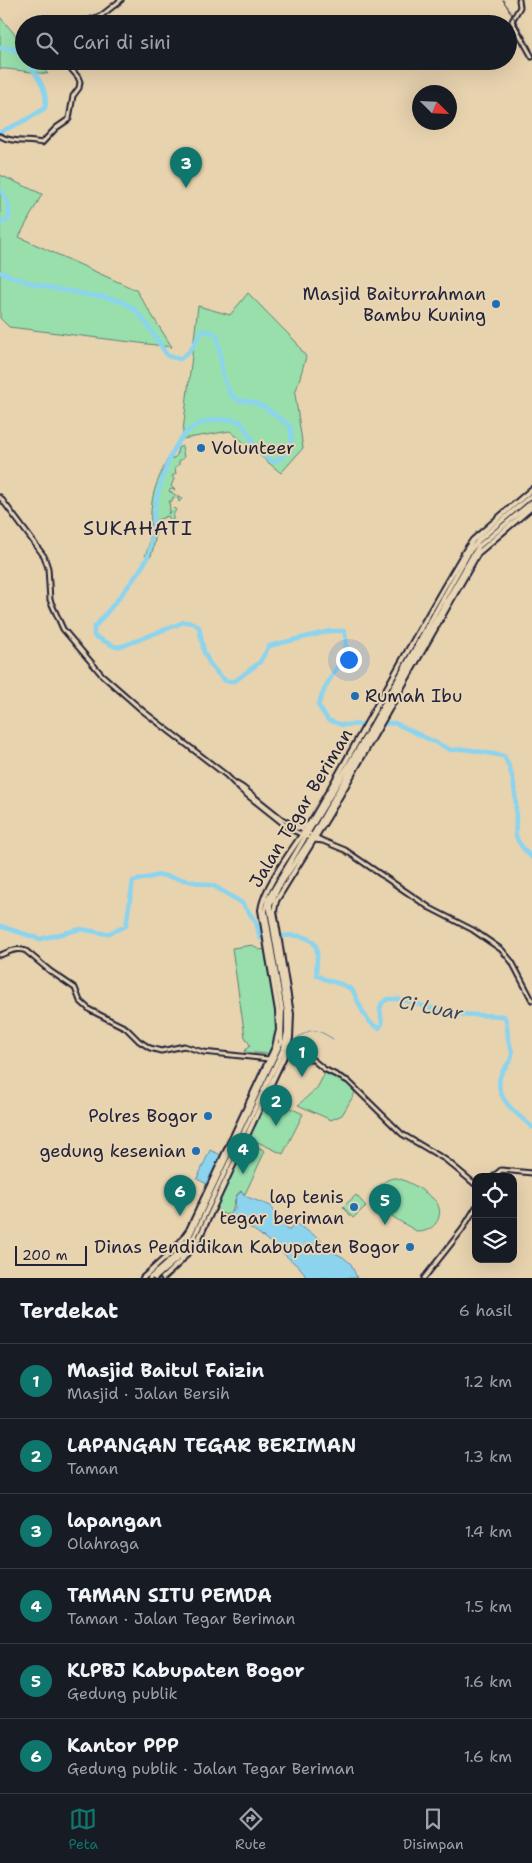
<!DOCTYPE html>
<html lang="id">
<head>
<meta charset="utf-8">
<style>
	:root { --surface:#171b24; --page:#242831; --text:#f1f3f6; --muted:#9ea1a6; --line:#363941; --accent:#0f766e }
	body { margin:0; font-family:"Shantell Sans",sans-serif; background:var(--page); color:var(--text) }
	.controls { position:absolute; right:15px; bottom:15px; display:grid; overflow:hidden; border-radius:10px; box-shadow:0 5px 20px #0002 }
	.controls button { width:45px; height:45px; display:grid; place-items:center; padding:0; border:0; border-bottom:1px solid var(--line); background:var(--surface); color:var(--text); font:25px sans-serif }
	.compass { position:absolute; left:412px; top:85px; width:45px; height:45px; border-radius:50%; background:var(--surface); box-shadow:0 5px 20px #0002; rotate:114deg }
	.scale { position:absolute; left:15px; bottom:12px; width:72px; box-sizing:border-box; padding-left:5px; border:2px solid #22223b; border-top:0; font-size:14px; line-height:18px; white-space:nowrap; color:#22223b; -webkit-text-stroke:4px #e8d5b3; paint-order:stroke }
	.you { position:absolute; left:348px; top:659px; width:18px; height:18px; margin:-12px; border:4px solid #fff; border-radius:50%; background:#1a73e8; box-shadow:0 0 0 8px #1a73e833 }
	.badge { display:grid; place-items:center; width:32px; height:32px; border-radius:50%; background:var(--accent); color:#fff; font-size:16px; font-weight:700 }
	.pin { position:absolute; translate:-50% -41px; filter:drop-shadow(0 1px 2px #0008) }
	.pin::after { content:''; position:absolute; top:26px; width:18px; height:15px; background:inherit; clip-path:polygon(0 0,100% 0,50% 100%) }
	.list { margin:0; padding:0; list-style:none }
	h2 { display:flex; justify-content:space-between; align-items:center; height:65px; margin:0; padding:0 20px; font-size:21px }
	h2 small { font-size:16px; font-weight:400; color:var(--muted) }
	.list li { display:grid; grid-template-columns:32px 1fr auto; gap:15px; align-items:center; box-sizing:border-box; height:75px; padding:0 20px; border-top:1px solid var(--line) }
	.list b { display:block; font-size:19px; white-space:nowrap }
	.list p { margin:0; font-size:16px; white-space:nowrap; color:var(--muted) }
	.list em { font-size:16px; font-style:normal; color:var(--muted) }
	.icon { flex:none; width:28px; height:28px; fill:none; stroke:currentColor; stroke-width:2; stroke-linecap:round; stroke-linejoin:round }
	.map { position:relative; flex:none; width:532px; height:1278px; overflow:hidden }
	.search { position:absolute; background:var(--surface); box-shadow:0 5px 20px #0002; left:15px; right:15px; top:15px; height:55px; display:flex; align-items:center; gap:12px; box-sizing:border-box; padding:0 18px; border-radius:28px; color:var(--muted); font-size:19px }
	.sheet { height:515px; background:var(--surface) }
	nav { display:flex; justify-content:space-around; align-items:center; box-sizing:border-box; height:70px; border-top:1px solid var(--line); background:var(--surface); font-size:14px; color:var(--muted) }
	nav a { display:grid; justify-items:center; gap:2px }
	nav .on { color:var(--accent) }
	.map>svg:first-child { display:block }
	.green { fill:#98dfac; stroke:#5d8074 }
	.water { fill:#8cd4ee; stroke:#628da6 }
	.lines { fill:none; stroke-linecap:round; stroke-linejoin:round }
	.stream { stroke:#628da6; stroke-width:1 }
	.river { stroke:#8cd4ee; stroke-width:4.5 }
	.secondary-casing { stroke:#22223b; stroke-width:7 }
	.primary-casing { stroke:#22223b; stroke-width:8 }
	.secondary { stroke:#e8d5b3; stroke-width:3 }
	.primary { stroke:#e8d5b3; stroke-width:4 }
	.rail { stroke:#22223b; stroke-width:1 }
	.poi-dot { fill:#1f6fb2; stroke:#e8d5b3; stroke-width:2 }
	.labels { text-anchor:middle; stroke-width:4; stroke-linejoin:round; paint-order:stroke }
	.poi-label { font-size:18px; fill:#22223b; stroke:#e8d5b3; text-anchor:end }
	.street-label { font-size:18px; fill:#22223b; stroke:#e8d5b3 }
	.water-label { font-size:19px; font-style:italic; fill:#37465f; stroke:#e8d5b3 }
	.quarter-label { font-size:20px; letter-spacing:1px; fill:#22223b; stroke:#e8d5b3 }
</style>
</head>
<body>
<div class="map">
<svg width="532" height="1278" viewBox="0 0 532 1278">
	<rect width="100%" height="100%" fill="#e8d3af"/>
	<filter id="ink" filterUnits="userSpaceOnUse"><feTurbulence type="fractalNoise" baseFrequency=".02" numOctaves="2"/><feDisplacementMap in="SourceGraphic" scale="10" xChannelSelector="R" yChannelSelector="G"/><feConvolveMatrix kernelMatrix="1 2 1 2 8 2 1 2 1" color-interpolation-filters="sRGB"/></filter>
	<g filter="url(#ink)">
		<path class="green" d="M0,17l24,28v16h13l11,13 -41,-5h-7z
			M512,23l8,16 -12,8v-22z
			M0,175l42,19 -23,43 117,53 36,57 -163,-20 -9,-9z
			M248,293l48,49 10,15 -11,37 8,54 -22,25 -51,-42 -48,8 16,-133 32,9z
			M182,446l2,12 -5,3v4l-4,2 1,7 -4,2 2,3 -3,7 4,4 -4,-1 -2,2 13,8 -3,3 -1,-4 -5,-1 -1,4h-3l1,7 -2,6 6,-6 2,2 -3,5v5h-3l-2,-4 -11,4c-1,13 -2,24 -6,36h-6c8,-17 4,-36 7,-54 2,-16 9,-28 15,-42l7,-2 3,-3 1,-7z
			M253,945l6,5 7,-1c5,33 20,74 3,105l-25,-2 6,-7 -5,-8 -13,-89z
			M325,1073c11,4 25,9 30,20l-13,22 -11,5 -33,-15 19,-17z
			M269,1098l34,16 -20,40 -34,-16z
			M247,1141l18,10 -20,43 -4,-3c-11,6 -2,19 -15,24l-11,-5z
			M394,1178c9,-1 38,17 43,25 8,14 -4,29 -19,29 -14,-9 -47,-23 -39,-43 2,-6 8,-10 15,-11z
			M356,1195l10,11 -13,12 -10,-11z"/>
		<path class="water" d="M210,1150l11,5 -14,29 -10,-5z
			M241,1192l6,5 24,9 16,24h3l3,-6 2,-1 25,16 6,10 17,8 8,7 6,14h-52v-4l-4,-5c-23,-20 -46,-42 -74,-54l8,-5 1,-13z"/>
		<g class="lines">
			<path class="stream" d="M293,1041c18,-13 21,-14 40,-2"/>
			<path class="river" d="M0,48c10,-2 17,2 24,9
				M0,132l28,-13 17,-11c4,-18 -9,-32 -17,-47
				M0,190c8,8 10,19 9,29l-9,5
				M0,272c25,11 52,17 79,21 15,3 35,4 49,12 16,9 29,37 40,51l12,3 10,-8 12,-20 9,1 6,3 6,40 7,19 10,7c19,-2 35,14 50,25 4,19 1,26 -16,36 -19,-7 -22,-26 -34,-41 -15,-3 -35,-2 -48,7 -22,14 -34,61 -38,85 -2,15 -1,32 -7,45 -10,21 -38,51 -53,70v8l22,11 7,-1 61,-24 9,1 6,4 5,25 6,12 9,11 7,6h9l25,-19 9,-16 61,-15h14c8,22 -9,37 -18,55 -3,6 -5,13 -8,19l10,15 14,5 53,-2 56,27 14,-1 39,7c10,17 12,37 12,57 0,7 -1,16 0,23 2,8 10,16 16,22
				M0,926l40,13 41,-10 26,5 19,-8 7,-45 27,-6 54,11 28,17 14,19 4,16 3,1
				M280,936c13,-1 35,-2 37,15 1,8 -2,16 0,24 10,8 26,6 36,16 7,13 11,31 26,37l3,-4 -2,-15 2,-6 6,-4h11l53,15 52,2c4,6 3,15 4,22 1,5 4,10 4,16 0,8 -8,13 -11,20 -9,24 17,40 31,53"/>
			<defs>
				<path id="secondary" d="M519,0l1,7 -8,14 20,36
					M80,24l22,-9 19,-15
					M0,136c12,7 28,4 42,7l14,-15 13,-9 4,-23 6,-8 1,-6 -2,-5 -14,-16
					M0,497l44,59 4,12 2,32 13,29 39,46 41,36 83,64 15,15 49,39 24,11 9,1 22,9 85,58 43,22 29,20 10,12 20,38
					M237,784l5,3 40,32 41,22
					M0,955c9,-3 17,-8 26,-4l24,20 25,17 5,13 10,9 36,18 13,13 11,7 11,3 23,-5 19,6 66,7
					M287,1050l26,10 11,9 24,12 54,53 44,26 30,25
					M493,1177l8,-7 31,3
					M424,1278l38,-48 14,-23"/>
				<path id="primary" d="M298,828l10,-3
					M143,1278l33,-30 13,-18 86,-183 4,-17 -1,-19 -17,-101c3,-26 39,-70 54,-95 51,-88 99,-178 151,-265l7,-10 59,-51
					M150,1278l25,-22 13,-17 93,-197 1,-32 -17,-99 3,-12 104,-173 97,-174 9,-11 54,-46
					M155,1278l24,-21 15,-20 90,-190 3,-15v-20l-17,-102v-6l8,-16 35,-53 160,-280 6,-9 53,-44
					M163,1278l18,-17 18,-23 88,-188 3,-12 1,-24 -17,-103 2,-10 53,-86 149,-262 54,-46"/>
			</defs>
			<use href="#secondary" class="secondary-casing"/>
			<use href="#primary" class="primary-casing"/>
			<use href="#secondary" class="secondary"/>
			<use href="#primary" class="primary"/>
			<path class="rail" d="M503,0l20,33 9,17"/>
		</g>
	</g>
	<g class="poi-dot">
		<circle cx="496" cy="304" r="5"/>
		<circle cx="201" cy="448" r="5"/>
		<circle cx="355" cy="696" r="5"/>
		<circle cx="208" cy="1116" r="5"/>
		<circle cx="196" cy="1151" r="5"/>
		<circle cx="354" cy="1207" r="5"/>
		<circle cx="410" cy="1247" r="5"/>
	</g>
	<g class="labels">
		<g class="poi-label">
			<text x="486" y="300">Masjid Baiturrahman<tspan x="486" dy="21">Bambu Kuning</tspan></text>
			<text x="211" y="454" text-anchor="start">Volunteer</text>
			<text x="365" y="702" text-anchor="start">Rumah Ibu</text>
			<text x="198" y="1122">Polres Bogor</text>
			<text x="186" y="1157">gedung kesenian</text>
			<text x="344" y="1203">lap tenis<tspan x="344" dy="21">tegar beriman</tspan></text>
			<text x="400" y="1253">Dinas Pendidikan Kabupaten Bogor</text>
		</g>
		<g class="street-label">
			<text transform="translate(301 808) rotate(-59)" y="6">Jalan Tegar Beriman</text>
		</g>
		<g class="water-label">
			<text transform="translate(431 1007) rotate(11)" y="7">Ci Luar</text>
		</g>
		<g class="quarter-label">
			<text x="138" y="535">SUKAHATI</text>
		</g>
	</g>
</svg>
<div class="controls">
<button><svg class="icon" aria-label="locate" viewBox="0 0 24 24"><circle cx="12" cy="12" r="6"/><path d="M12 2v4M12 18v4M2 12h4M18 12h4"/></svg></button>
<button><svg class="icon" aria-label="layers" viewBox="0 0 24 24"><path d="M12 4l9 5-9 5-9-5zM3 14l9 5 9-5"/></svg></button>
</div>
<svg class="compass" viewBox="-18 -18 36 36"><path d="M0-13l5 13h-10z" fill="#e53935"/><path d="M0 13l5-13h-10z" fill="#9ea1a6"/></svg>
<div class="scale">200 m</div>
<div class="you"></div>
<div class="pin badge" style="left:302px;top:1077px">1</div>
<div class="pin badge" style="left:276px;top:1126px">2</div>
<div class="pin badge" style="left:186px;top:188px">3</div>
<div class="pin badge" style="left:243px;top:1174px">4</div>
<div class="pin badge" style="left:385px;top:1225px">5</div>
<div class="pin badge" style="left:180px;top:1216px">6</div>
<div class="search"><svg class="icon" aria-label="search" viewBox="0 0 24 24"><circle cx="10" cy="10" r="6"/><path d="M15 15l6 6"/></svg>Cari di sini</div>
</div>
<section class="sheet">
<h2>Terdekat<small>6 hasil</small></h2>
<ul class="list">
<li><span class="badge">1</span><div><b>Masjid Baitul Faizin</b><p>Masjid · Jalan Bersih</p></div><em>1.2 km</em></li>
<li><span class="badge">2</span><div><b>LAPANGAN TEGAR BERIMAN</b><p>Taman</p></div><em>1.3 km</em></li>
<li><span class="badge">3</span><div><b>lapangan</b><p>Olahraga</p></div><em>1.4 km</em></li>
<li><span class="badge">4</span><div><b>TAMAN SITU PEMDA</b><p>Taman · Jalan Tegar Beriman</p></div><em>1.5 km</em></li>
<li><span class="badge">5</span><div><b>KLPBJ Kabupaten Bogor</b><p>Gedung publik</p></div><em>1.6 km</em></li>
<li><span class="badge">6</span><div><b>Kantor PPP</b><p>Gedung publik · Jalan Tegar Beriman</p></div><em>1.6 km</em></li>
</ul>
</section>
<nav>
<a class="on"><svg class="icon" aria-label="map" viewBox="0 0 24 24"><path d="M3 6l6-2 6 2 6-2v14l-6 2-6-2-6 2zM9 4v14M15 6v14"/></svg>Peta</a>
<a><svg class="icon" aria-label="directions" viewBox="0 0 24 24"><path d="M12 3l9 9-9 9-9-9zM9 14v-3h6M13 9l2 2-2 2"/></svg>Rute</a>
<a><svg class="icon" aria-label="saved" viewBox="0 0 24 24"><path d="M7 4h10v16l-5-4-5 4z"/></svg>Disimpan</a>
</nav>
</body>
</html>
